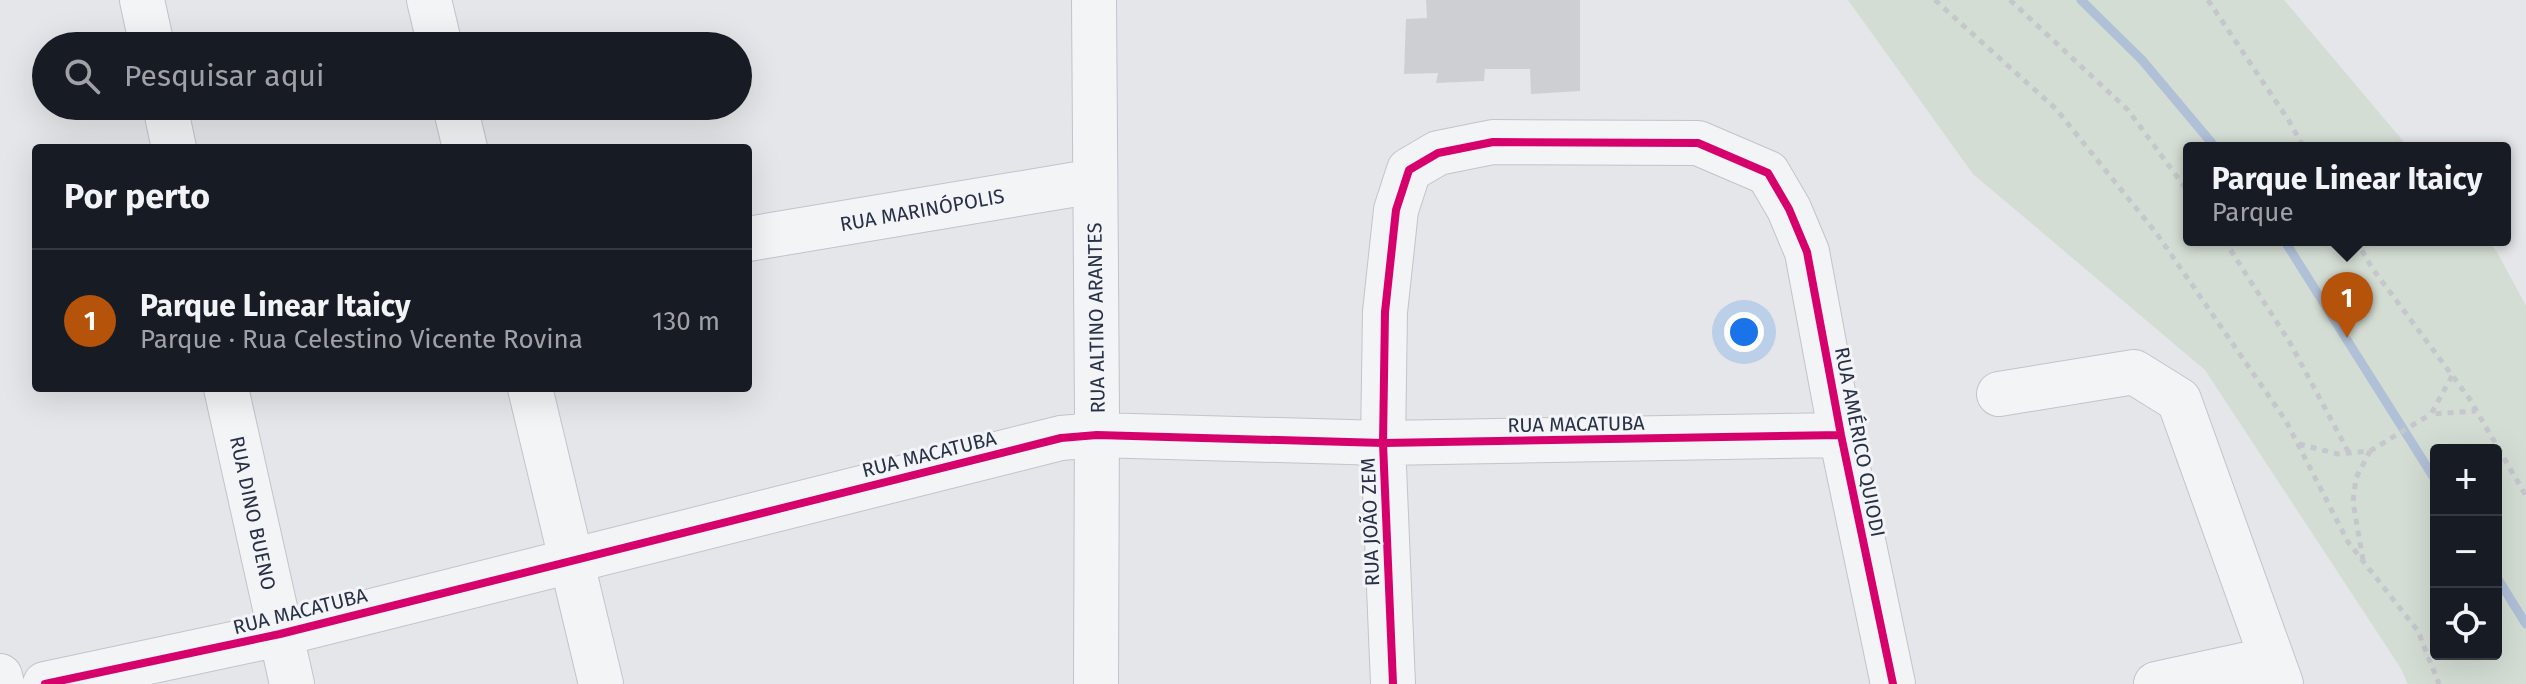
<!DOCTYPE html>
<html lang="pt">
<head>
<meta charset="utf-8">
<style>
	:root { --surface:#171b24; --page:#242831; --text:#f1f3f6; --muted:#9ea1a6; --line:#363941; --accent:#b45309 }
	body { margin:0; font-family:"Fira Sans",sans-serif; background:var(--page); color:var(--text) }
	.controls { position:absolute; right:24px; bottom:24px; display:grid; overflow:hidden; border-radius:8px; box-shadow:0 8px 32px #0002 }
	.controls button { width:72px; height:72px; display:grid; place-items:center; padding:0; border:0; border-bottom:2px solid var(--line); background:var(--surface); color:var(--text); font:40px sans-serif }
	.you { position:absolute; left:1744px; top:332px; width:28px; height:28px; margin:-20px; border:6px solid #fff; border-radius:50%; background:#1a73e8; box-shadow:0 0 0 12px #1a73e833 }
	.badge { display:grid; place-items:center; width:52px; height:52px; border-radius:50%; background:var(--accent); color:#fff; font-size:26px; font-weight:700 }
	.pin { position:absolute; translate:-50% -66px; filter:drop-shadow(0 2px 4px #0008) }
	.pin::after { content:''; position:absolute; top:42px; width:28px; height:24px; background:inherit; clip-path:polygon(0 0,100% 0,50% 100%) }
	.popup { position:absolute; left:2183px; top:142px; width:328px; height:104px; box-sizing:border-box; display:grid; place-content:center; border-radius:8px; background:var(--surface); filter:drop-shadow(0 2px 6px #0005); font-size:26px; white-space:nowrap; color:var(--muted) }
	.popup b { font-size:30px; color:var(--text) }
	.popup::after { content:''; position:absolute; left:50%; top:100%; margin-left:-16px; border:16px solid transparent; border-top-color:var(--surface) }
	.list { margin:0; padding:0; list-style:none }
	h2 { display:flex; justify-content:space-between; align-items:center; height:104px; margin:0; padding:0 32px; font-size:34px }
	h2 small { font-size:26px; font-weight:400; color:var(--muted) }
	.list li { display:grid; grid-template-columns:52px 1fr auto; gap:24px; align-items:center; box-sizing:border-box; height:144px; padding:0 32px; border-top:2px solid var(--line) }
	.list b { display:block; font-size:30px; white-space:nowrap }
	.list p { margin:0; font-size:26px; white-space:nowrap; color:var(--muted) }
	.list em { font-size:26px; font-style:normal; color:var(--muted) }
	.icon { flex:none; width:44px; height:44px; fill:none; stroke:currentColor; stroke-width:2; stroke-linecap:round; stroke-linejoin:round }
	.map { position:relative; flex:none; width:2526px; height:684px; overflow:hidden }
	.search { position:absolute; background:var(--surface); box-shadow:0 8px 32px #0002; left:32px; top:32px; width:720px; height:88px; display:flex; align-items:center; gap:20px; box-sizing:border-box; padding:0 28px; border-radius:44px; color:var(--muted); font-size:30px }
	.panel { position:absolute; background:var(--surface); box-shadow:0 8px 32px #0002; left:32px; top:144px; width:720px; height:248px; border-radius:8px }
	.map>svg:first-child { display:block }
	.green { fill:#d4ddd4; fill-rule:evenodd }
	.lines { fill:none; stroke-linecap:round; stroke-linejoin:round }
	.stream { stroke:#b0c0d7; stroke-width:9 }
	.building { fill:#cecfd3 }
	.minor-casing { stroke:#c2c4c7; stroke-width:46 }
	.path { stroke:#c5c7cc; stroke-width:5; stroke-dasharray:6 6; stroke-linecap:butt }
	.minor { stroke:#f3f4f6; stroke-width:44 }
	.cycleway-casing { stroke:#f2f4f8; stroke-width:13 }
	.cycleway { stroke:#d6006c; stroke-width:8 }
	.labels { text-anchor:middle; stroke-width:6; stroke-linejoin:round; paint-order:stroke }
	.street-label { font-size:20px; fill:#283146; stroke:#f2f4f8 }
</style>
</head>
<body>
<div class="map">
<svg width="2526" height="684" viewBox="0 0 2526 684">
	<rect width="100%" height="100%" fill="#e4e6e9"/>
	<path class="green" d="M1848,0h436l125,148h-220v92h298l10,12 29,54v378h-118l-8,-17 -195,-297 -232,-196zM2436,450h60v204h-60z"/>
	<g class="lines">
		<path class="stream" d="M2081,0l61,60 74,88
			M2284,240l152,241
			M2496,576l30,48"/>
	</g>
	<path class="building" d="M1426,0h154v91l-49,3 -1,-25h-45l-1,12 -48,2 2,-10 -34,1 2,-55 21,-1z"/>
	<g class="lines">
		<defs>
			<path id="minor" d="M142,0l10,46
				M429,0l11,46
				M1094,0l3,413 -1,271
				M165,106l9,42
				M455,106l10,42
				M748,239l347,-58
				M226,388l66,296
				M530,388l71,296
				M1999,394l135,-22 45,28 102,284
				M0,676l2,8
				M45,684l235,-50 781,-196 36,-3 286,8 458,-8
				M1393,684l-10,-241 2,-131 11,-102 13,-40 29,-17 55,-11 205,1 70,30 21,36 18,43 34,183 52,249
				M2156,684l115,-25"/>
		</defs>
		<use href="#minor" class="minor-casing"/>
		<path class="path" d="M1935,0l121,109 101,125 129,187 62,121 70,89 21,53
			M2010,0l118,110 61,83
			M2208,0l81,121 15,27
			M2224,240l65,101 60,112
			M2356,240l16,28 97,130 57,98
			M2452,376l-21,38 45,-3
			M2299,444l39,10 32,-3 -14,27 -3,24 10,58
			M2370,451l61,-37"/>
		<use href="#minor" class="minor"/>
		<defs>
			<path id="cycleway" d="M45,684l235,-50 781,-196 36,-3 286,8 458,-8
				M1393,684l-10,-241 2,-131 11,-102 13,-40 29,-17 55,-11 205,1 70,30 21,36 18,43 34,183 52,249"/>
		</defs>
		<use href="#cycleway" class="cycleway-casing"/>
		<use href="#cycleway" class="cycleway"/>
	</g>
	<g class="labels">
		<g class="street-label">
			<text transform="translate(922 210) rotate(-10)" y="7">RUA MARINÓPOLIS</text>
			<text transform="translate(1096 318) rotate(-91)" y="7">RUA ALTINO ARANTES</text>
			<text transform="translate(1576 424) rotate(-1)" y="7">RUA MACATUBA</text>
			<text transform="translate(1860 442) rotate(79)" y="7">RUA AMÉRICO QUIODI</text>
			<text transform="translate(929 454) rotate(-14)" y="7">RUA MACATUBA</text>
			<text transform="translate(253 513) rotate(78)" y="7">RUA DINO BUENO</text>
			<text transform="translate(1370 522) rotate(-92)" y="7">RUA JOÃO ZEM</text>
			<text transform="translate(300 611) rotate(-14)" y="7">RUA MACATUBA</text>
		</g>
	</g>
</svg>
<div class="controls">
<button>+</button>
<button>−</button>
<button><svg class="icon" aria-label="locate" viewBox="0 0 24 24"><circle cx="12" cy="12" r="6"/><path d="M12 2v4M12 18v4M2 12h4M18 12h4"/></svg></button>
</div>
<div class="you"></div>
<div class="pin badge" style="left:2347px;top:338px">1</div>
<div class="popup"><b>Parque Linear Itaicy</b>Parque</div>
<div class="search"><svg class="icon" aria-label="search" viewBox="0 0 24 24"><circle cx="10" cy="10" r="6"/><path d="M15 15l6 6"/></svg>Pesquisar aqui</div>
<section class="panel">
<h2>Por perto<small></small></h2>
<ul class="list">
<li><span class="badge">1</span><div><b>Parque Linear Itaicy</b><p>Parque · Rua Celestino Vicente Rovina</p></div><em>130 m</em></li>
</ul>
</section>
</div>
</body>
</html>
